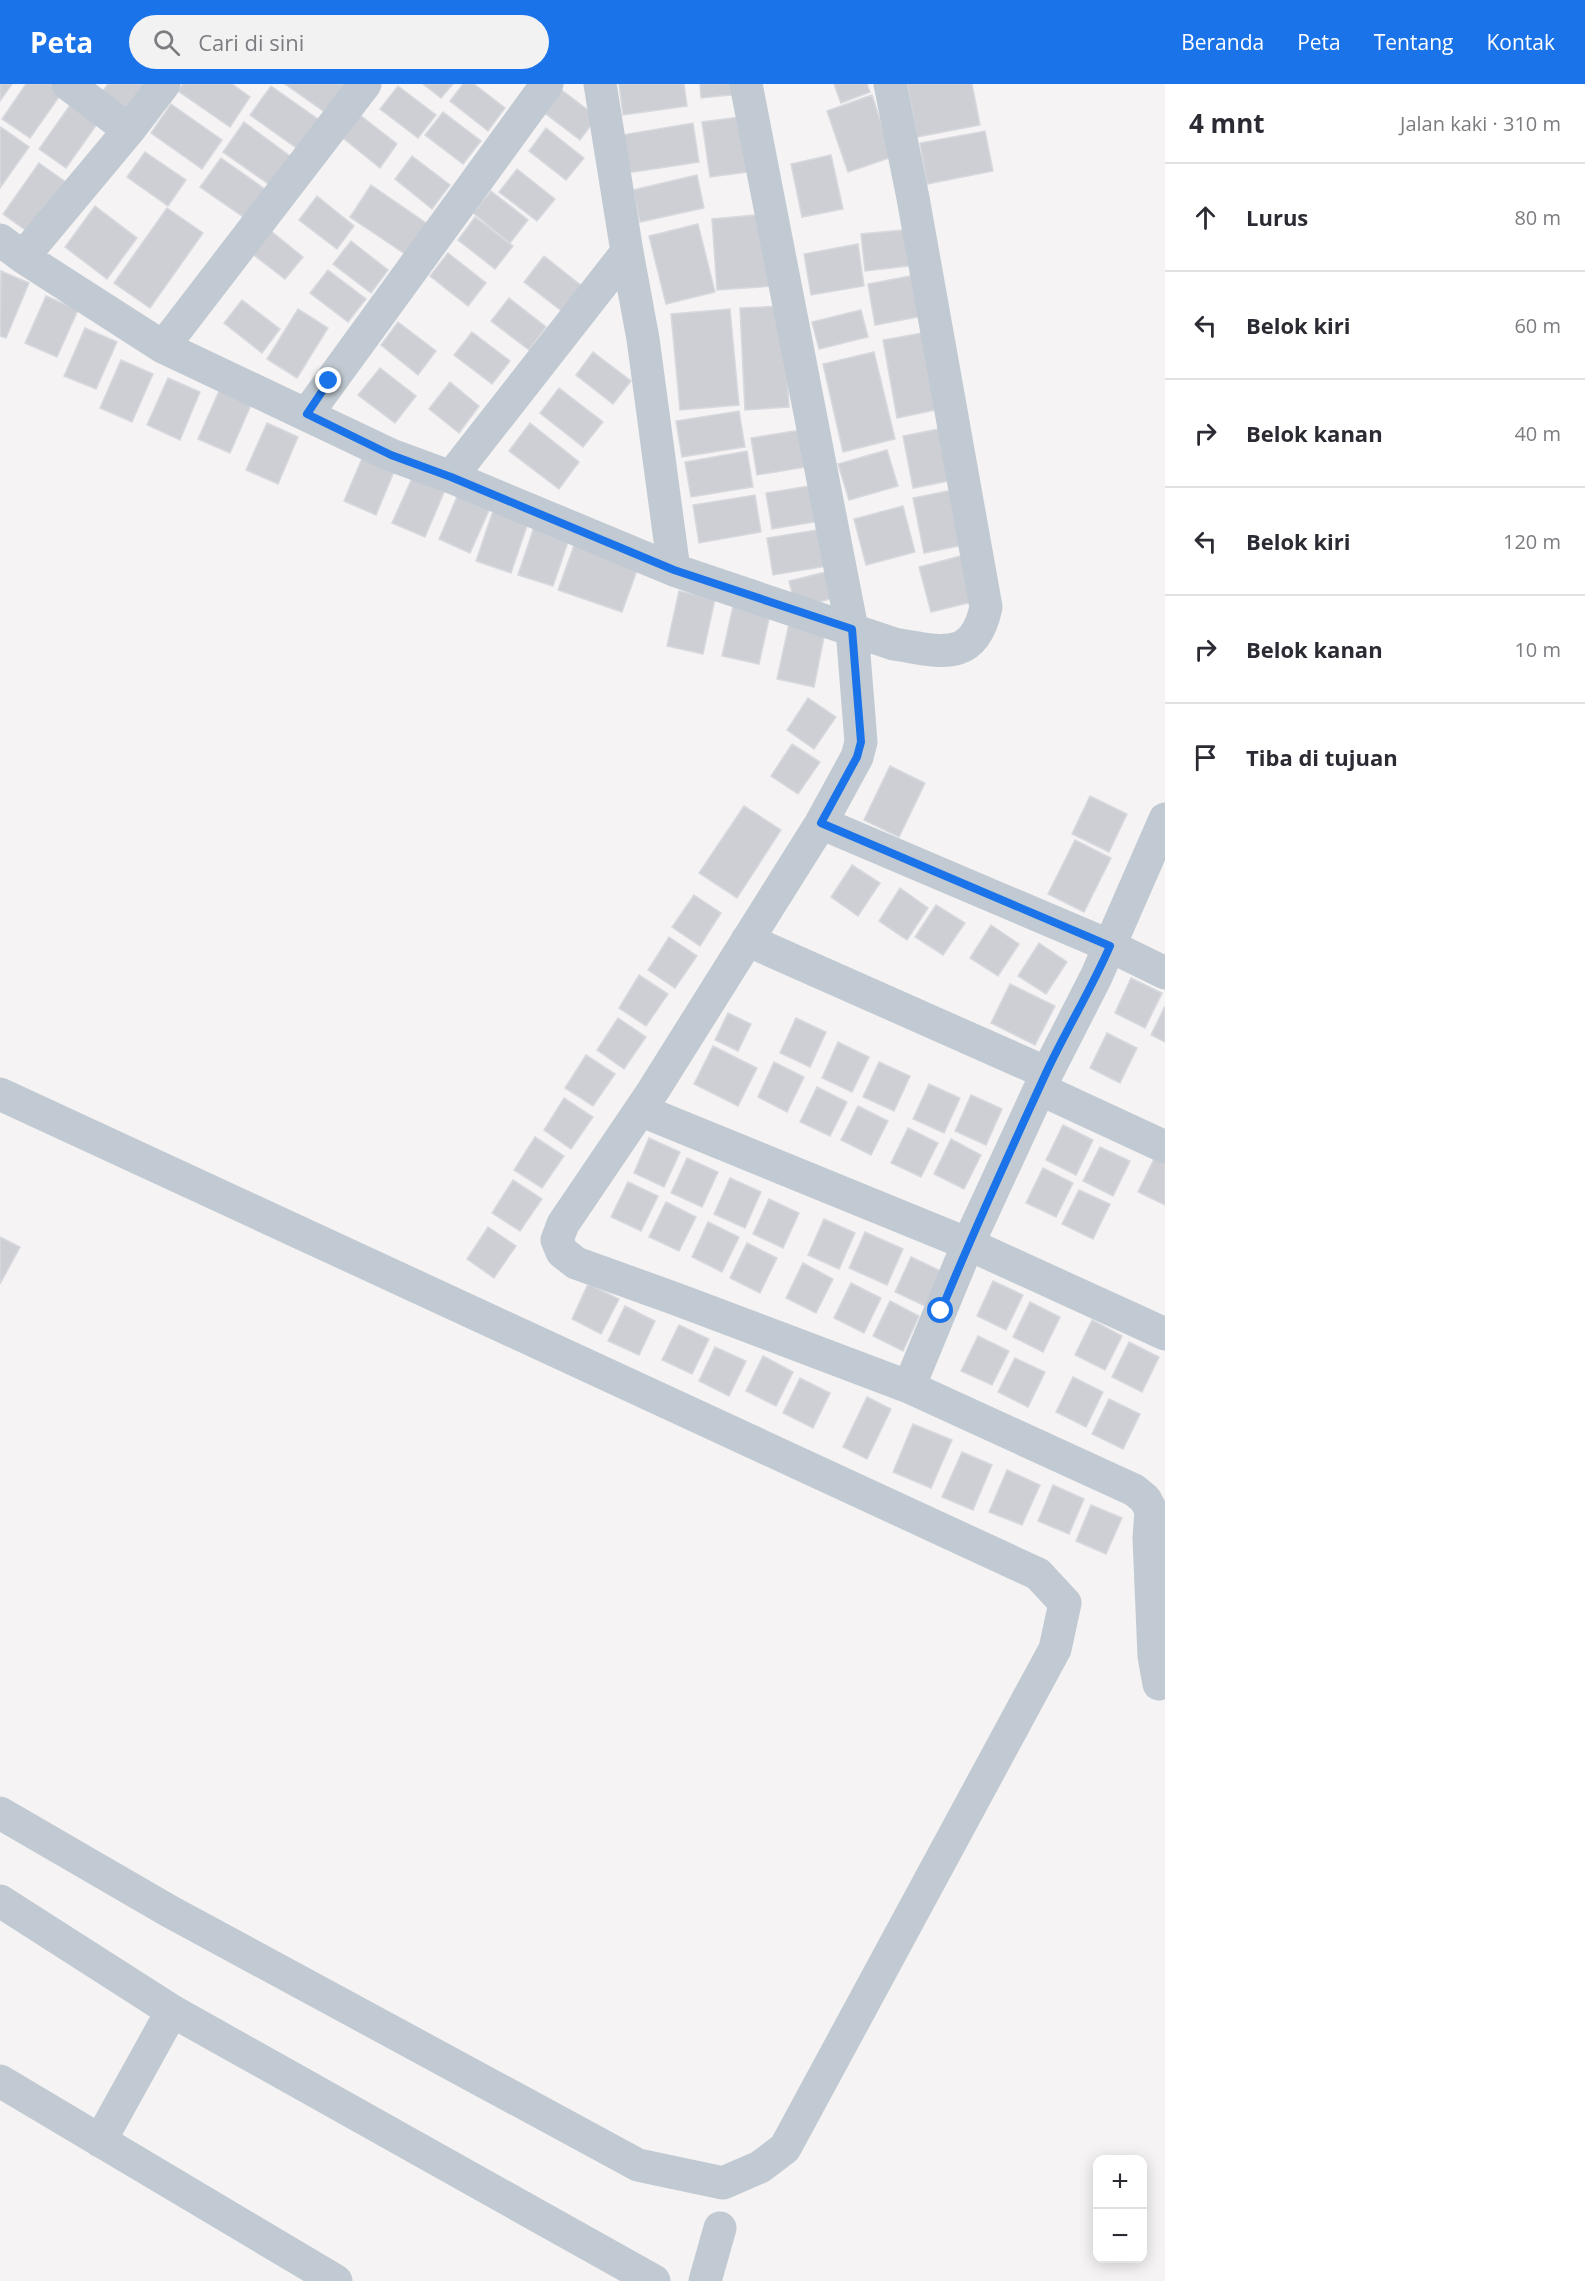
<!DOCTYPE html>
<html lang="id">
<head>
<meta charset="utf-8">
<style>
	:root { --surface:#fff; --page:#f2f2f3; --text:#2b2b33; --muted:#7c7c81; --line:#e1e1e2; --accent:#1a73e8 }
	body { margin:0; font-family:"Open Sans",sans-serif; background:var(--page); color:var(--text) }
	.controls { position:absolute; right:18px; bottom:18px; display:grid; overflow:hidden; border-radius:12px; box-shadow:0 3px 15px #0003 }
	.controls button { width:54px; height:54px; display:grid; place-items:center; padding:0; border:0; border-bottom:2px solid var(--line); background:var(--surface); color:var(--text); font:30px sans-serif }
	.stop { position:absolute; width:18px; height:18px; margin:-14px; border:4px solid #1a73e8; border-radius:50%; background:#fff }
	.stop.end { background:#1a73e8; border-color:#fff; box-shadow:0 2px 6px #0008 }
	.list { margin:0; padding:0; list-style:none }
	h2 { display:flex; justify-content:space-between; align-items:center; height:78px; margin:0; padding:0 24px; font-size:26px }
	h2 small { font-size:20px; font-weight:400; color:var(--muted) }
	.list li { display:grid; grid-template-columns:39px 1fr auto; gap:18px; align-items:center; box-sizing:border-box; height:108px; padding:0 24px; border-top:2px solid var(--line) }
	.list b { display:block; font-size:22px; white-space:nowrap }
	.list em { font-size:20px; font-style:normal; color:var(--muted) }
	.icon { flex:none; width:33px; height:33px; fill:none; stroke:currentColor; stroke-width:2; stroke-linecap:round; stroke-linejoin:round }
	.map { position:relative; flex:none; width:1165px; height:2197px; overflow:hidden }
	header { display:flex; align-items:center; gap:36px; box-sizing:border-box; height:84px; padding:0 30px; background:var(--accent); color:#fff }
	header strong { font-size:28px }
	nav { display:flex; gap:33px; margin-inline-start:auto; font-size:21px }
	.search { width:420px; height:54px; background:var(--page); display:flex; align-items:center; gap:15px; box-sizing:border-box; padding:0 21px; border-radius:33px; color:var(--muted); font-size:22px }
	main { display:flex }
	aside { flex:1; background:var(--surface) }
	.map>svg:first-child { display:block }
	.building { fill:#cdcfd5; stroke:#d7d9de; stroke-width:1.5 }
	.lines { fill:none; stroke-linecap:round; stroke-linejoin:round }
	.minor { stroke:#c1cad2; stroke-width:33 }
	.route { stroke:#1a73e8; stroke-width:8 }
</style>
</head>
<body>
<header>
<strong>Peta</strong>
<div class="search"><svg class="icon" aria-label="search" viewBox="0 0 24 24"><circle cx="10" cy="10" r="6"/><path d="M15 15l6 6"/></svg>Cari di sini</div>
<nav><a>Beranda</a><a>Peta</a><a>Tentang</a><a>Kontak</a></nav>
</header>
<main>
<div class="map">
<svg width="1165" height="2197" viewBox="0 0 1165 2197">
	<rect width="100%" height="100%" fill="#f5f3f3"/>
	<path class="building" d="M0,0h12l-12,17z
		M26,0h35l5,3 -36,51 -28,-19z
		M108,0h41l-22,32 -28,-20z
		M183,0h49l18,13 -20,30 -52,-36z
		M285,0h61l-20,29z
		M423,0h30l-12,14z
		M463,0h11l31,24 -17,23 -38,-30z
		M619,0h65l3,22 -64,9z
		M700,0h39l1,10 -39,4z
		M834,0h33l3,8 -29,11z
		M907,0h65l8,41 -63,12z
		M271,2l51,36 -20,30 -52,-37z
		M398,2l38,29 -18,23 -38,-29z
		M559,4l38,29 -17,23 -38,-29z
		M872,11l20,62 -44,15 -21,-61z
		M75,14l27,19 -36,51 -27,-19z
		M171,20l51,36 -20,29 -51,-36z
		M443,28l38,29 -18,23 -38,-29z
		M360,31l37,29 -17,24 -37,-30z
		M747,32l8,55 -45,6 -8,-55z
		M244,38l50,37 -20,29 -51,-36z
		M693,39l6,39 -72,11 -5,-38z
		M1,43l28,20 -29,41v-59z
		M546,44l38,30 -18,22 -37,-29z
		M985,47l8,40 -66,13 -7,-41z
		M145,68l41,28 -18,26 -41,-29z
		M831,71l12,54 -41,8 -11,-53z
		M412,72l38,29 -18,24 -37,-30z
		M221,74l51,36 -20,29 -52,-36z
		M39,79l28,20 -36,51 -28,-20z
		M517,85l38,30 -18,22 -38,-29z
		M697,91l7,33 -64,14 -7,-32z
		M371,101l58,40 -21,31 -58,-39z
		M491,107l37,29 -18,23 -37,-30z
		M317,112l37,30 -17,23 -38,-29z
		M95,122l42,32 -30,41 -42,-32z
		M167,124l36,25 -53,75 -36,-25z
		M768,130l5,72 -56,4 -5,-71z
		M475,133l38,29 -18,23 -37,-29z
		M698,140l17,68 -49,12 -17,-68z
		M266,143l37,30 -18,22 -38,-29z
		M913,145l4,36 -52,6 -4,-37z
		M351,157l37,29 -17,23 -38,-29z
		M858,160l6,42 -53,9 -7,-41z
		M448,169l38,30 -18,23 -38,-30z
		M544,172l43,34 -20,25 -43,-33z
		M328,186l38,29 -18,23 -38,-29z
		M1,187l28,12 -23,55 -6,-2z
		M921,190l8,41 -54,10 -7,-41z
		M46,212l32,14 -21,47 -32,-14z
		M509,214l37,29 -17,23 -38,-29z
		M242,216l38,29 -18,24 -38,-30z
		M783,222l6,101 -44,3 -5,-102z
		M298,225l30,19 -31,50 -30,-19z
		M730,225l9,96 -59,5 -9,-96z
		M861,226l7,27 -49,12 -7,-27z
		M398,238l38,29 -18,24 -37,-30z
		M85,244l32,14 -21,47 -32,-13z
		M472,248l38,29 -18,23 -38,-29z
		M927,248l13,77 -43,9 -14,-78z
		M593,268l38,29 -18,23 -37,-29z
		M874,268l21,87 -52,13 -20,-88z
		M121,276l32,14 -21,48 -32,-14z
		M380,284l36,28 -21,27 -37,-28z
		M168,294l32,14 -20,48 -33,-15z
		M450,298l29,24 -20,27 -30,-24z
		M559,304l44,34 -20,25 -43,-34z
		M219,307l32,14 -21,48 -32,-14z
		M739,327l6,36 -63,10 -6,-36z
		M267,339l31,14 -20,47 -32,-14z
		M530,339l49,39 -20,27 -50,-38z
		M944,344l10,52 -41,8 -10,-52z
		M806,345l6,37 -55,9 -6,-37z
		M887,366l11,36 -49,14 -11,-36z
		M747,367l6,36 -62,10 -6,-35z
		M364,370l32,13 -20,48 -32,-14z
		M413,392l32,14 -20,47 -33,-14z
		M821,400l6,36 -55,9 -6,-36z
		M953,406l11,55 -40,8 -11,-55z
		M459,408l32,14 -21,47 -31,-14z
		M755,411l6,37 -62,11 -6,-38z
		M903,422l12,46 -49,13 -12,-46z
		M493,427l35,12 -17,50 -35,-12z
		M535,440l35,12 -17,50 -35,-11z
		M822,445l6,37 -55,9 -6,-37z
		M576,456l64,22 -18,50 -64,-22z
		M968,470l12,46 -49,12 -12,-45z
		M838,485l7,26 -49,13 -7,-27z
		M679,507l36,8 -12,55 -36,-8z
		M734,518l37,8 -12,54 -37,-8z
		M789,540l36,8 -11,55 -37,-8z
		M808,614l28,19 -22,32 -27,-19z
		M792,660l28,18 -22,32 -27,-18z
		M890,682l35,17 -26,54 -35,-17z
		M1090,712l37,18 -18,38 -37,-18z
		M744,722l37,24 -44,68 -38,-25z
		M1075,756l36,18 -27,54 -36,-18z
		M852,781l28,18 -22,33 -27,-19z
		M900,804l28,20 -21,32 -28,-19z
		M694,811l27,18 -21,33 -28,-19z
		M936,821l29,18 -22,32 -28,-18z
		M991,841l28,19 -21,32 -28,-18z
		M669,853l28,19 -22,32 -27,-18z
		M1039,859l28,19 -21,32 -28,-18z
		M639,891l29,19 -22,32 -27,-18z
		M1131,894l31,15 -17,35 -30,-15z
		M1010,900l45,22 -20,39 -44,-22z
		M1165,922v36l-14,-7z
		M728,929l23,11 -13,27 -23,-11z
		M618,934l28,19 -22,32 -27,-19z
		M796,934l30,14 -16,35 -30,-14z
		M1107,949l30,15 -17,35 -30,-15z
		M838,958l31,15 -17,35 -30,-14z
		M713,962l44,22 -19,38 -44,-22z
		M586,971l29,19 -22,32 -28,-18z
		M774,978l30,15 -17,35 -29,-15z
		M879,978l31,14 -16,35 -31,-14z
		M929,1000l31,14 -16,35 -31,-14z
		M817,1003l30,15 -17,34 -30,-14z
		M971,1011l31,14 -16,36 -31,-14z
		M564,1014l29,19 -22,32 -27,-19z
		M858,1022l30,15 -17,34 -30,-15z
		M1063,1041l30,15 -17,35 -30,-15z
		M908,1044l30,15 -17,34 -30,-14z
		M535,1053l29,19 -22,32 -28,-18z
		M649,1054l31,14 -16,35 -30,-14z
		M951,1055l30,16 -17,34 -30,-15z
		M1100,1063l30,14 -17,35 -30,-15z
		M1155,1073l10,5v43l-27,-13z
		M687,1074l31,14 -16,35 -31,-14z
		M1043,1084l30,15 -17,34 -30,-14z
		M730,1094l31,14 -16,36 -31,-14z
		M513,1096l29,19 -22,32 -28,-18z
		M628,1098l30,14 -17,35 -30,-14z
		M1079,1106l31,14 -17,35 -31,-15z
		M769,1115l30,14 -16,35 -30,-14z
		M666,1118l30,15 -17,34 -30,-14z
		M824,1135l31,14 -16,36 -31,-14z
		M708,1138l31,15 -17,35 -30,-15z
		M488,1143l28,19 -22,32 -27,-19z
		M865,1148l38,17 -16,36 -38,-17z
		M0,1153l20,10 -20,37z
		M747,1159l30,15 -17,35 -30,-15z
		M911,1173l30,14 -16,35 -30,-14z
		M803,1179l30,16 -17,34 -30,-15z
		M993,1197l30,14 -17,35 -29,-14z
		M851,1199l30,15 -17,35 -30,-15z
		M588,1200l31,15 -18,35 -29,-15z
		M890,1217l29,15 -16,35 -30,-15z
		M1030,1218l30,15 -17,35 -30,-15z
		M625,1222l30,15 -16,34 -31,-14z
		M1092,1236l30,16 -17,34 -30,-15z
		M679,1241l30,14 -17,35 -30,-14z
		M978,1252l31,15 -17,34 -31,-14z
		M1129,1258l30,15 -17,35 -30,-15z
		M715,1263l31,14 -17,35 -30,-15z
		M763,1272l30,16 -17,34 -30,-15z
		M1015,1274l30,14 -17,35 -30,-15z
		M1073,1293l30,15 -17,35 -30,-15z
		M800,1294l30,15 -17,35 -30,-15z
		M867,1313l24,12 -24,50 -24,-12z
		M1109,1315l31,15 -17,35 -31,-15z
		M913,1340l39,16 -21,48 -38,-16z
		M962,1368l30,13 -19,45 -31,-13z
		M1007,1386l33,15 -18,40 -33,-13z
		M1053,1401l31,14 -15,35 -31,-13z
		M1091,1421l31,13 -16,36 -30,-13z"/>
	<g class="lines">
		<path class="minor" d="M68,0l61,46
			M600,0l27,168 16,87 31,231 220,74c46,7 80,20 92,-37l-73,-409 -23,-114
			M746,0l106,545 9,113 -4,15 -36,66 -170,271 -88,130 -6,16 5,12 14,11 100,36 233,88 225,103 11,9 6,11 -2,28 5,118 5,28
			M0,156l23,17 140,90 228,108 60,22 223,93
			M23,173l106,-127 35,-46
			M163,263l202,-263
			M307,330l240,-330
			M451,393l176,-225
			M821,739l289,123 55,27
			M747,856l300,133
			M1040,1005l125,58
			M0,1010l1038,480 27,29 -10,46 -270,499 -25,19 -37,16 -85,-18 -469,-254 -169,-98
			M640,1026l328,134 197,90
			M909,1303l59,-143 79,-171 49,-96 69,-158
			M0,1817l172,110 482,270
			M0,1997l336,200
			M100,2057l72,-130
			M705,2197l15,-53"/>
	</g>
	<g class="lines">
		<path class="route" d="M329,297l-22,33 84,41 60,22 223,93 178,59 9,113 -4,15 -36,66 289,123c-19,44 -44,84 -64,127 -36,79 -73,158 -105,238"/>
	</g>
</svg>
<div class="controls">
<button>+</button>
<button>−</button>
</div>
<div class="stop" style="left:941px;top:1227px"></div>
<div class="stop end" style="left:329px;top:297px"></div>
</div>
<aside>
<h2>4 mnt<small>Jalan kaki · 310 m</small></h2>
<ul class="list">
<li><svg class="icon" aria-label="ahead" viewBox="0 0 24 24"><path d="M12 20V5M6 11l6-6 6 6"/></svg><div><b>Lurus</b></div><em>80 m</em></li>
<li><svg class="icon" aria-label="left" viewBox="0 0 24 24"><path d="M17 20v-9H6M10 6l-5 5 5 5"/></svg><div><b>Belok kiri</b></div><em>60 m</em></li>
<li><svg class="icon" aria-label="right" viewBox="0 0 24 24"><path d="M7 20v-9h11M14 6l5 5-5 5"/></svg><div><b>Belok kanan</b></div><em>40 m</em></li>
<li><svg class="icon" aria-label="left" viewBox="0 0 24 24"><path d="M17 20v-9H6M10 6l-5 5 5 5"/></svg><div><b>Belok kiri</b></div><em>120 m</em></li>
<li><svg class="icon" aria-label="right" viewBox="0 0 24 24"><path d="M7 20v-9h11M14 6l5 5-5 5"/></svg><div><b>Belok kanan</b></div><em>10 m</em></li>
<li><svg class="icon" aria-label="arrive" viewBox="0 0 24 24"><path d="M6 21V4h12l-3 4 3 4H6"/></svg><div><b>Tiba di tujuan</b></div></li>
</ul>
</aside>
</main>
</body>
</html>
